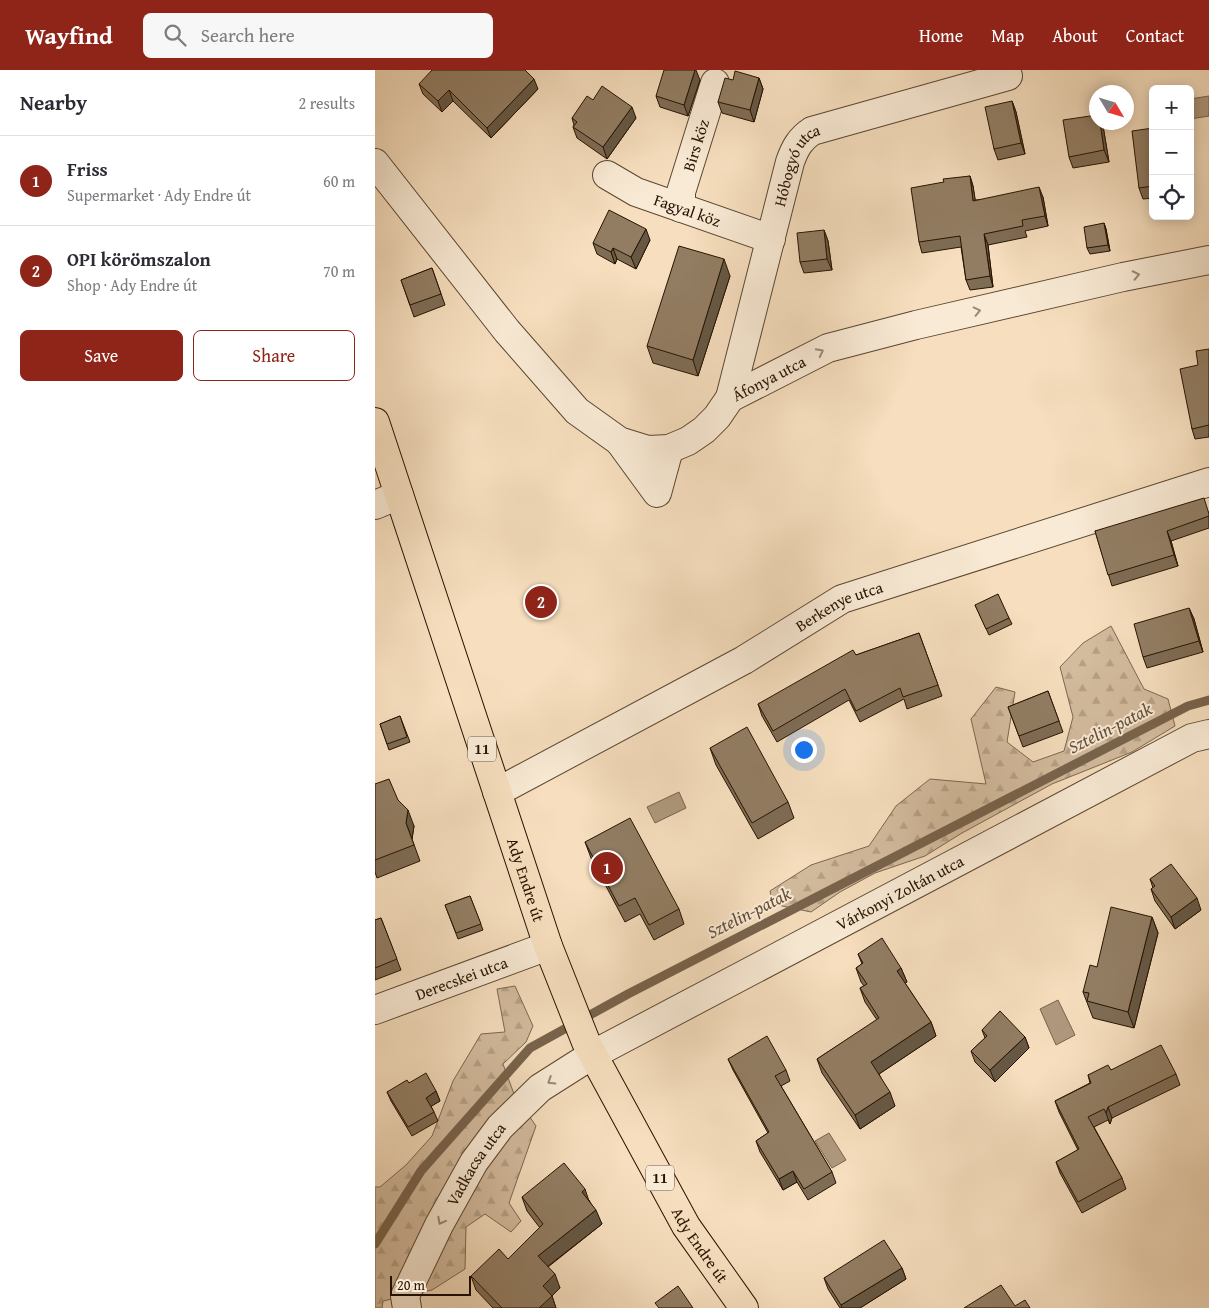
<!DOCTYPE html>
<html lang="en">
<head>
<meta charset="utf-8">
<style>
	:root { --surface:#fff; --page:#f7f7f7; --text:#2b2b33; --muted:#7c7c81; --line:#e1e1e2; --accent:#8f2418 }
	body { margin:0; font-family:"Gentium Book Plus",serif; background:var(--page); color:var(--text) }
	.controls { position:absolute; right:15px; top:15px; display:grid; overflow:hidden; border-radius:8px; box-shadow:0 2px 12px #0003 }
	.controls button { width:45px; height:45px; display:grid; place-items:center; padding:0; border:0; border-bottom:1px solid var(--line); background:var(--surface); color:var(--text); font:25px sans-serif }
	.compass { position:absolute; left:714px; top:15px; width:45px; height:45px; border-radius:50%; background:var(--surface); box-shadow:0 2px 12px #0003; rotate:128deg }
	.scale { position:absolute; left:15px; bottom:12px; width:81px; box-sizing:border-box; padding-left:5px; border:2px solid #261301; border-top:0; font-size:14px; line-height:18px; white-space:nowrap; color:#261301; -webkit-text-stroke:4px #f9ead5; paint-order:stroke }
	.you { position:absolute; left:428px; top:679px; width:18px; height:18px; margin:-12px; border:4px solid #fff; border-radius:50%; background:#1a73e8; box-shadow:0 0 0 8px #1a73e833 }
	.badge { display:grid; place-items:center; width:32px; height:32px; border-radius:50%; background:var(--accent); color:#fff; font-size:16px; font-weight:700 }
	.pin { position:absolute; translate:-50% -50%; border:2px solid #fff; box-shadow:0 1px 5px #0006 }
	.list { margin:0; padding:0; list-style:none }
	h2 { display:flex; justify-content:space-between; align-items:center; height:65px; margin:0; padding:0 20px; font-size:21px }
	h2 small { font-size:16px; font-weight:400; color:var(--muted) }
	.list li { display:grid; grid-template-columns:32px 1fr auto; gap:15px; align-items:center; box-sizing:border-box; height:90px; padding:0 20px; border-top:1px solid var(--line) }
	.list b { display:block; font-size:19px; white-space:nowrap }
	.list p { margin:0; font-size:16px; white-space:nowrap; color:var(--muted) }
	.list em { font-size:16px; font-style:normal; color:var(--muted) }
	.actions { display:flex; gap:10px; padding:15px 20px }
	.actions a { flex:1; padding:11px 0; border:1px solid var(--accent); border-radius:8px; text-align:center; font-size:18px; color:var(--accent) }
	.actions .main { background:var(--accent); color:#fff }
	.icon { flex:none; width:28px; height:28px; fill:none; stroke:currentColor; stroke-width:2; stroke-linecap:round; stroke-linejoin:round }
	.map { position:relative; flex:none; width:834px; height:1238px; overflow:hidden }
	header { display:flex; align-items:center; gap:30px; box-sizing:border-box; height:70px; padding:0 25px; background:var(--accent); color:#fff }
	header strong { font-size:24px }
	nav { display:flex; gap:28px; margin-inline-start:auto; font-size:18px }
	.search { width:350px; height:45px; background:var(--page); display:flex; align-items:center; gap:12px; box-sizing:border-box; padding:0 18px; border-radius:8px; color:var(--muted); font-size:19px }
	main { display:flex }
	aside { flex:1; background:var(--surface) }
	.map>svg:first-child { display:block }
	.forest { fill:url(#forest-firs); stroke:#7c6750 }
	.water { fill:#af997e; stroke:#78634c }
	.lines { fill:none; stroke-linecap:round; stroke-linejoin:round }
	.stream { stroke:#78634c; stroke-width:9 }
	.street-casing { stroke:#5a4630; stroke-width:30 }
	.primary-casing { stroke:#261301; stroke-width:30 }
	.street { stroke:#f9ead5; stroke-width:28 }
	.primary { stroke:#f6debe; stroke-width:28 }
	.wall { fill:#7e6c55; stroke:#261301 }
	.shaded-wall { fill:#665845; stroke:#261301 }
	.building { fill:#927d63; stroke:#261301 }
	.oneway { stroke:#9a8976 }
	.labels { text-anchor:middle; stroke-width:4; stroke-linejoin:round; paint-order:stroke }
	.shield { fill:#f9ead5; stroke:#655441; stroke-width:1 }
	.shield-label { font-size:15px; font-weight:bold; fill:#261301 }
	.street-label { font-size:16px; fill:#261301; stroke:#f9ead5 }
	.water-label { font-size:18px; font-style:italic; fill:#644f39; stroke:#f9ead5 }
</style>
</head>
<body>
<header>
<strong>Wayfind</strong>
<div class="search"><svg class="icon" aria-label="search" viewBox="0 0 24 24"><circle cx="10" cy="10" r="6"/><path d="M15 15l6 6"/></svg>Search here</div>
<nav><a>Home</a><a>Map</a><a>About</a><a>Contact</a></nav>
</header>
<main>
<aside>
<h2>Nearby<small>2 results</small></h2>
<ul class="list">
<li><span class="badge">1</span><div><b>Friss</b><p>Supermarket · Ady Endre út</p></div><em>60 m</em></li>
<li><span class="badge">2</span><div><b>OPI körömszalon</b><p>Shop · Ady Endre út</p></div><em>70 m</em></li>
</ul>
<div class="actions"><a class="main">Save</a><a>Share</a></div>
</aside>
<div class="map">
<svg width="834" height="1238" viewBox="0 0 834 1238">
	<defs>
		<pattern id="forest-firs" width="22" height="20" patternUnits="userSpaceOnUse" patternTransform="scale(1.25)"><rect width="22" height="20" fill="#d3bb9e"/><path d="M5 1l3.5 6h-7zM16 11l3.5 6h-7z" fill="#b5a086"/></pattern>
	</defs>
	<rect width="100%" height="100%" fill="#f6debe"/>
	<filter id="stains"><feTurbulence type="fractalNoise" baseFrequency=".004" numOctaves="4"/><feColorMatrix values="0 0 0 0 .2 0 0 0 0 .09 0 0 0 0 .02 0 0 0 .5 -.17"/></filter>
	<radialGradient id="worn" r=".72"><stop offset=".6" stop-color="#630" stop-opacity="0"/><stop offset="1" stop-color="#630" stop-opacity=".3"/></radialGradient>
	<path class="forest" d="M736,556l33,63 24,10 7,27 -43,26 -80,32 -90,49 -37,23 -50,17 -35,19 -29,20 -38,-8 -3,-13 41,-26 58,-19 27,-40 34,-27 56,5 -15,-65 25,-32 19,5 -8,50 26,20 31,-11 9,-34 -13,-50 23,-24z
		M140,916l18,40 -7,16 -23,22 11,30 22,32 -27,77 12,18 -10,11 -26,-18 -19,13 -1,42 -33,21 -49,11 -1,7h-7v-121h5l26,-22 26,-29 21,-55 28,-47 24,-2 -8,-43z"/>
	<path class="water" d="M834,26v20l-19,3v-20z
		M304,722l7,16 -31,15 -8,-16z
		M683,930l17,35 -19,10 -16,-36z
		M454,1063l17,27 -14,8 -17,-27z"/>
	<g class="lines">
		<path class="stream" d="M0,1174l46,-73 109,-123 98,-54 560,-288 21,-6"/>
		<defs>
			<g id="street">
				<path id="s1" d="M0,93l132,168 70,80 42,30 29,9 21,-1 19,-8 16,-11 13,-13 13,-19 98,-50 88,-23 207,-48 86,-17"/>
				<path id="s2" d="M232,105l29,17 135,47"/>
				<path id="s3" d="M306,138v-16l34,-109"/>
				<path id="s4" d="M355,328l60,-236c5,-14 10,-23 22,-31l196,-55"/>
				<path d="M244,371l38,52 12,-44"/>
				<path d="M0,435l24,-10"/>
				<path id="s5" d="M122,722l247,-132 98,-61 367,-117"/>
				<path id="s6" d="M0,940l173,-64"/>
				<path id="s7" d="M32,1238l-2,-12 34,-71 35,-63 26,-35 40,-39 52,-33 600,-317 17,-4"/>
			</g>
			<g id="primary">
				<path id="s8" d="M0,352l173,524 38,96 100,184 58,82"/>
			</g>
		</defs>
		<use href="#street" class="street-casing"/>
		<use href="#primary" class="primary-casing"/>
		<use href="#street" class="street"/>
		<use href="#primary" class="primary"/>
	</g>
	<path class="wall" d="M384,8l4,11 -9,33 -32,-9 -4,-11 15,-22z
		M325,10l-12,36 -28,-9 -4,-11z
		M44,14l119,5 -47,49 -38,-37 -11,11 -19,-18z
		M637,31l4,11 9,42 -27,6 -4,-11z
		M197,48h64l-29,41 -30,-21 -4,-11 1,-2z
		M722,52h5l1,4 6,36 -36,6 -4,-11z
		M778,58v70l-10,1 -4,-11z
		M595,106l3,10 2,14 68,-3 5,29 -23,5 2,6 -39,8 5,42 -23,3 -4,-10 -5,-33 -39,6 -3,-11 25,-60z
		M729,153l2,6 4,22 -20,3 -3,-6z
		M449,160l4,11 4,29 -28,3 -4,-11z
		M275,170l-14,29 -19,-10 -2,5 -18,-10 -4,-11z
		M57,198l13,37 -31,12 -13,-37z
		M355,206l-32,100 -45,-13 -6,-17z
		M834,279v88l-14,2 -3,-10 6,-64z
		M834,442v16l-38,13 7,25 -66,20 -17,-55z
		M600,535l34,13 3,6 -23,11z
		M814,538l5,11 9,33 -56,16 -4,-11z
		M544,563l23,63 -35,13 -3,-10 -44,23 -11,-22 -72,42 -15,-26 -4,-12 98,-49z
		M673,621l15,41 -40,15 -15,-40z
		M25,646l10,26 -21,8 -9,-26z
		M335,678l78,54 6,16 -36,21 -42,-74z
		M0,714l23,16 16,26 -2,13 8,22 -43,17 -2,-6z
		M210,772l94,67 5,15 -30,16 -14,-26 -15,8 -34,-64z
		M775,809l51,31 -26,19 -20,-28 -4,-12 2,-1z
		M95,826l13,34 -25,9 -13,-34z
		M777,847l6,16 -24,95 -41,-10 -10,-26 14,-25z
		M6,848l20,52 -26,10v-60z
		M483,884l43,14 6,14 -2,1 26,39 5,14 -57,38 16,32 -35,23 -38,-56 -5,-14 60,-39 -12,-18 -5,-14 4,-2 -3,-4 -5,-14 6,-4z
		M607,960l43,7 4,11 -34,34 -20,-20 -4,-11 14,-13z
		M353,989l58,11 4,11 -9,5 51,86 4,11 -28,17 -11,-18 -14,8 -23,-38 -4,-11 12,-8 -35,-63z
		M736,1000l65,4 4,11 -68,33 -2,6 -2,-4 -14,7 28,51 4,11 -44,24 -22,-40 -4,-11 22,-12 -19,-38 -4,-11 35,-18 -2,-8z
		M34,1013l27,8 4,10 -9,5 3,6 4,9 -26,15 -21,-35 -4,-9z
		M147,1127l67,3 13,24 -54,43 12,21 -8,8 4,12h-63l-17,-18 -5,-14 37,-17 32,-31 -13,-17z
		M527,1198l4,11 -46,29h-20l-12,-19 -4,-11z"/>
	<path class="shaded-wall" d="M320,0h1l4,10 -12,36 -4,-11z
		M384,8l4,11 -9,33 -4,-12z
		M159,9l4,10 -47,49 -4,-10z
		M74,20l4,11 -11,11 -4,-11z
		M637,31l4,11 9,42 -4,-11z
		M257,37l4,11 -29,41 -4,-12z
		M725,52h2l1,4 6,36 -5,-12z
		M595,106l3,10 4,25 -4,-10z
		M664,117l4,10 5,29 -3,-10z
		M729,153l2,6 4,22 -2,-6z
		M271,159l4,11 -14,29 -5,-12z
		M449,160l4,11 4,29 -5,-11z
		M609,164l4,11 5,42 -3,-11z
		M238,178l4,11 -2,5 -4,-12z
		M349,189l6,17 -32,100 -5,-16z
		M792,461l4,10 7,25 -4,-11z
		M814,538l5,11 9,33 -4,-11z
		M33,740l6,16 -2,13 -6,-16z
		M822,828l4,12 -26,19 -4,-12z
		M777,847l6,16 -24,95 -6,-16z
		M526,898l6,14 -5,3 -5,-14z
		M556,952l5,14 -60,40 -5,-14z
		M650,967l4,11 -34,34 -5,-12z
		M61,1021l4,10 -10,6 -4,-9z
		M515,1022l5,14 -35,23 -5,-14z
		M733,1037l4,11 -2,6 -4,-11z
		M418,1101l4,11 -14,8 -4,-11z
		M210,1119l5,15 -8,-12z
		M221,1140l6,14 -59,46 -5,-14z
		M527,1198l4,11 -46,29h-18l-1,-3z
		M180,1204l5,14 -8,8 4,12h-17l4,-22z"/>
	<path class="building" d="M57,0h93l9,9 -47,49 -38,-38 -11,11 -19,-17z
		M289,0h31l-11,35 -28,-9z
		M360,1l24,7 -9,32 -32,-8 7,-24 8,2z
		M227,16l30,21 -29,40 -30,-20 4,-5 -5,-4 15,-22 6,4z
		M637,31l9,42 -27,6 -9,-42z
		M722,45v7h3l4,28 -35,7 -6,-37z
		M778,58v58l-14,2 -7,-57z
		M595,106l3,25 66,-14 6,29 -23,4 1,6 -39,8 6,42 -24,4 -6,-44 -41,6 -8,-54 33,-6 -1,-3z
		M234,140l37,19 -15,28 -18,-9 -2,4 -18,-9z
		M729,153l4,22 -21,3 -3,-21z
		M449,160l3,29 -27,3 -3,-29z
		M304,176l45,13 -31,101 -46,-14z
		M57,198l9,26 -31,11 -9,-25z
		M834,279v76l-17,4 -12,-60 18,-4 -2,-14z
		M829,428l5,16v2l-42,15 7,24 -66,20 -13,-44z
		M623,524l11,24 -23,11 -11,-24z
		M814,538l10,33 -56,16 -9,-33z
		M544,563l19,52 -35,12 -3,-9 -44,23 -11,-22 -72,42 -15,-27 95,-54 3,5z
		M673,621l11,30 -40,15 -11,-29z
		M25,646l7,21 -20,7 -7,-20z
		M372,657l41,75 -36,21 -42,-75z
		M14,709l9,21 10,10 -2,13 8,22 -39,15v-76z
		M255,748l49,91 -30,16 -14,-27 -16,8 -34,-64z
		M796,794l26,34 -26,19 -20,-28 4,-3 -5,-7z
		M95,826l11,28 -25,9 -11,-28z
		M736,837l41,10 -24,95 -41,-11 2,-8 -6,-1 7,-27 7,2z
		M6,848l16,41 -22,9v-48z
		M507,868l19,30 -4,3 34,51 -60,40 19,30 -35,23 -38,-56 62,-41 -19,-30 7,-4 -11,-16 7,-5 -5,-9z
		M625,941l25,26 -35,33 -19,-19 16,-15 -5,-6z
		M392,966l19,34 -11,6 57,96 -28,17 -11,-18 -14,8 -23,-38 13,-9 -41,-73z
		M786,975l15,29 -68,33 -2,6 -2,-4 -16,8 34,61 -44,24 -22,-40 23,-13 -24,-48 36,-18 -3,-8 20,-10 3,5z
		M51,1003l10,18 -10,7 8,14 -26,15 -21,-35 20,-12 2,3z
		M189,1093l21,26 -3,3 14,18 -58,46 17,18 -12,12 9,10 -13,12h-37l-31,-32 28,-27 9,10 35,-35 -21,-27z
		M509,1170l18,28 -61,37 -17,-27z
		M626,1215l14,21 10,-6 5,8h-66z
		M303,1216l15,22h-34l-4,-5z"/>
	<defs><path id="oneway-chevron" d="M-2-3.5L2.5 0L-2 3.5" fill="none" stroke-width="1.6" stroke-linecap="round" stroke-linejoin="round" transform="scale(1.25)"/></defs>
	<g class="oneway">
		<use href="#oneway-chevron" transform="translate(761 205) rotate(-12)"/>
		<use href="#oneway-chevron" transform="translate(602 241) rotate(-13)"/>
		<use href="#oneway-chevron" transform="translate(445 282) rotate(-27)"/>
		<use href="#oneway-chevron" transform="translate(176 1011) rotate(148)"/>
		<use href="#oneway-chevron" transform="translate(66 1151) rotate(118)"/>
	</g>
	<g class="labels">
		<g class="shield">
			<rect x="93" y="666.5" width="28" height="25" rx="4"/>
			<rect x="271" y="1095.5" width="28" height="25" rx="4"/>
		</g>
		<g class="shield-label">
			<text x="107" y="684">11</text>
			<text x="285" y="1113">11</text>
		</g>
		<g class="street-label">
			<text dy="6" stroke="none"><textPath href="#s3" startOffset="65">Birs köz</textPath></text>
			<text dy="6" stroke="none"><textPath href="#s4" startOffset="244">Hóbogyó utca</textPath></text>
			<text dy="6" stroke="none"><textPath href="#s2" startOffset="88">Fagyal köz</textPath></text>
			<text dy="6" stroke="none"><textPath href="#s1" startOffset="548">Áfonya utca</textPath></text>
			<text dy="6" stroke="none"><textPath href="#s5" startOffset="390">Berkenye utca</textPath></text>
			<text dy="6" stroke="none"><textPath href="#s8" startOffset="482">Ady Endre út</textPath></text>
			<text dy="6" stroke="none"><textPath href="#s7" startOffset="672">Várkonyi Zoltán utca</textPath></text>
			<text dy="6" stroke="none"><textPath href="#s6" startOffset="92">Derecskei utca</textPath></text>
			<text dy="6" stroke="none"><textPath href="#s7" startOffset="162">Vadkacsa utca</textPath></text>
			<text dy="6" stroke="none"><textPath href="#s8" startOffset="888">Ady Endre út</textPath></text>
		</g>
		<g class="water-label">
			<text transform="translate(735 658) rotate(-27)" y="6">Sztelin-patak</text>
			<text transform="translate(374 843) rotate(-27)" y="6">Sztelin-patak</text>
		</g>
	</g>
	<rect width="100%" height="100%" filter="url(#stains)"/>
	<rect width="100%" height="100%" fill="url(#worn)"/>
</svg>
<div class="controls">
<button>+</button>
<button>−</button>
<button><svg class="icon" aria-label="locate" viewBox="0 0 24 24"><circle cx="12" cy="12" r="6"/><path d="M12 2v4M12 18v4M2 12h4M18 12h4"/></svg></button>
</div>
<svg class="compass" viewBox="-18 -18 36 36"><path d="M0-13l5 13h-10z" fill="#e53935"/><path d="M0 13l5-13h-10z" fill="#7c7c81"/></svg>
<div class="scale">20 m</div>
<div class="you"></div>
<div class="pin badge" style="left:232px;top:798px">1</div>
<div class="pin badge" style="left:166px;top:532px">2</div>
</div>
</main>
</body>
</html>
